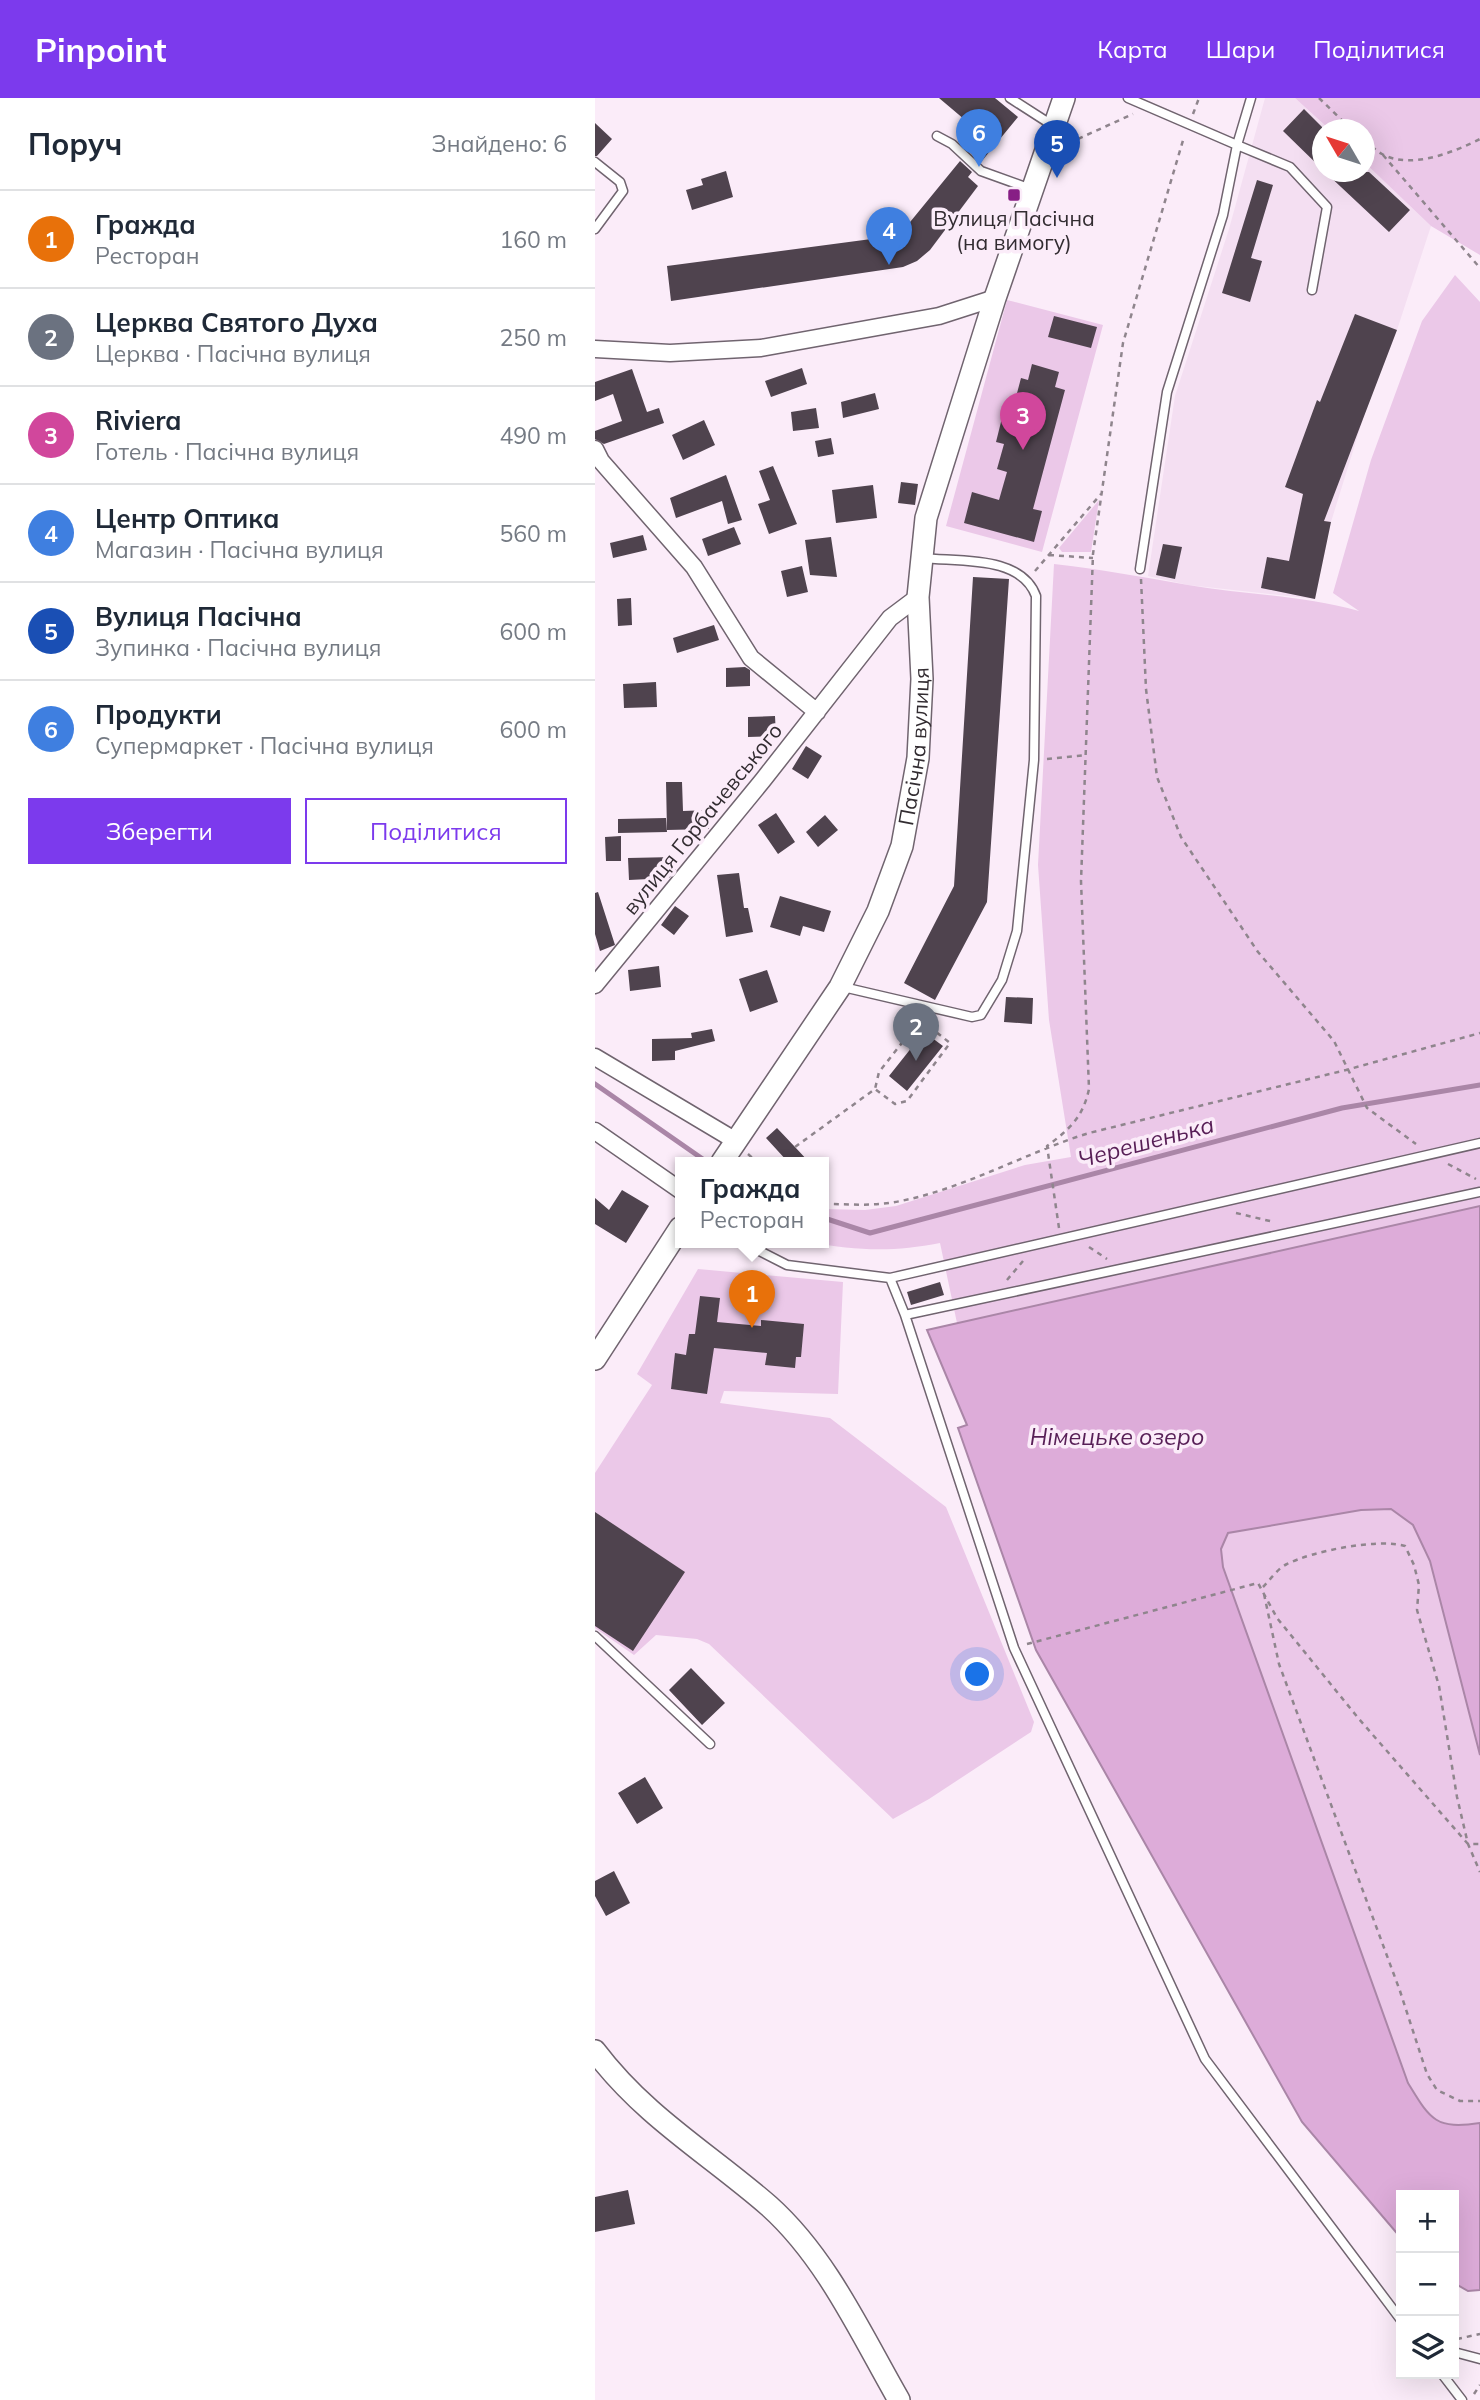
<!DOCTYPE html>
<html lang="uk">
<head>
<meta charset="utf-8">
<style>
	:root { --surface:#fff; --page:#f6f6f7; --text:#1f2937; --muted:#747a83; --line:#e0e1e3; --accent:#7c3aed }
	body { margin:0; font-family:Mulish,sans-serif; background:var(--page); color:var(--text) }
	.controls { position:absolute; right:21px; bottom:21px; display:grid; overflow:hidden; border-radius:0px; box-shadow:0 7px 28px #0002 }
	.controls button { width:63px; height:63px; display:grid; place-items:center; padding:0; border:0; border-bottom:2px solid var(--line); background:var(--surface); color:var(--text); font:35px sans-serif }
	.compass { position:absolute; left:717px; top:21px; width:63px; height:63px; border-radius:50%; background:var(--surface); box-shadow:0 7px 28px #0002; rotate:309deg }
	.you { position:absolute; left:383px; top:1577px; width:24px; height:24px; margin:-18px; border:5px solid #fff; border-radius:50%; background:#1a73e8; box-shadow:0 0 0 10px #1a73e833 }
	.badge { display:grid; place-items:center; width:46px; height:46px; border-radius:50%; background:var(--accent); color:#fff; font-size:23px; font-weight:700 }
	.pin { position:absolute; translate:-50% -58px; filter:drop-shadow(0 2px 4px #0008) }
	.pin::after { content:''; position:absolute; top:37px; width:24px; height:21px; background:inherit; clip-path:polygon(0 0,100% 0,50% 100%) }
	.popup { position:absolute; left:80px; top:1059px; width:154px; height:91px; box-sizing:border-box; display:grid; place-content:center; border-radius:0px; background:var(--surface); filter:drop-shadow(0 2px 5px #0005); font-size:23px; white-space:nowrap; color:var(--muted) }
	.popup b { font-size:26px; color:var(--text) }
	.popup::after { content:''; position:absolute; left:50%; top:100%; margin-left:-14px; border:14px solid transparent; border-top-color:var(--surface) }
	.list { margin:0; padding:0; list-style:none }
	h2 { display:flex; justify-content:space-between; align-items:center; height:91px; margin:0; padding:0 28px; font-size:30px }
	h2 small { font-size:23px; font-weight:400; color:var(--muted) }
	.list li { display:grid; grid-template-columns:46px 1fr auto; gap:21px; align-items:center; box-sizing:border-box; height:98px; padding:0 28px; border-top:2px solid var(--line) }
	.list b { display:block; font-size:26px; white-space:nowrap }
	.list p { margin:0; font-size:23px; white-space:nowrap; color:var(--muted) }
	.list em { font-size:23px; font-style:normal; color:var(--muted) }
	.actions { display:flex; gap:14px; padding:21px 28px }
	.actions a { flex:1; padding:16px 0; border:2px solid var(--accent); border-radius:0px; text-align:center; font-size:24px; color:var(--accent) }
	.actions .main { background:var(--accent); color:#fff }
	.icon { flex:none; width:38px; height:38px; fill:none; stroke:currentColor; stroke-width:2; stroke-linecap:round; stroke-linejoin:round }
	.map { position:relative; flex:none; width:885px; height:2302px; overflow:hidden }
	header { display:flex; align-items:center; gap:42px; box-sizing:border-box; height:98px; padding:0 35px; background:var(--accent); color:#fff }
	header strong { font-size:33px }
	nav { display:flex; gap:38px; margin-inline-start:auto; font-size:24px }
	main { display:flex }
	aside { flex:1; background:var(--surface) }
	.map>svg:first-child { display:block }
	.built { fill:#f4dff2 }
	.green { fill:#ebc8e8 }
	.water { fill:#ddacd9; stroke:#aa86a7; stroke-width:2 }
	.lines { fill:none; stroke-linecap:round; stroke-linejoin:round }
	.stream { stroke:#aa86a7; stroke-width:5 }
	.building { fill:#4f434e }
	.service-casing { stroke:#70646f; stroke-width:11 }
	.minor-casing { stroke:#70646f; stroke-width:19 }
	.tertiary-casing { stroke:#70646f; stroke-width:24 }
	.path { stroke:#8f858d; stroke-width:2.5; stroke-dasharray:5 5; stroke-linecap:butt }
	.service { stroke:#fff; stroke-width:8 }
	.minor { stroke:#fff; stroke-width:16 }
	.tertiary { stroke:#fff; stroke-width:21 }
	.poi-dot { fill:#871e85; stroke:#fbecf9; stroke-width:2.5 }
	.labels { text-anchor:middle; stroke-width:7; stroke-linejoin:round; paint-order:stroke }
	.poi-label { font-size:21px; fill:#322c31; stroke:#fbecf9 }
	.street-label { font-size:21px; fill:#322c31; stroke:#fbecf9 }
	.water-label { font-size:23px; font-style:italic; fill:#571e56; stroke:#fbecf9 }
</style>
</head>
<body>
<header>
<strong>Pinpoint</strong>
<nav><a>Карта</a><a>Шари</a><a>Поділитися</a></nav>
</header>
<main>
<aside>
<h2>Поруч<small>Знайдено: 6</small></h2>
<ul class="list">
<li><span class="badge" style="background:#e8710a">1</span><div><b>Гражда</b><p>Ресторан</p></div><em>160 m</em></li>
<li><span class="badge" style="background:#6b7280">2</span><div><b>Церква Святого Духа</b><p>Церква · Пасічна вулиця</p></div><em>250 m</em></li>
<li><span class="badge" style="background:#d1479c">3</span><div><b>Riviera</b><p>Готель · Пасічна вулиця</p></div><em>490 m</em></li>
<li><span class="badge" style="background:#3f7fe0">4</span><div><b>Центр Оптика</b><p>Магазин · Пасічна вулиця</p></div><em>560 m</em></li>
<li><span class="badge" style="background:#1a4fb4">5</span><div><b>Вулиця Пасічна</b><p>Зупинка · Пасічна вулиця</p></div><em>600 m</em></li>
<li><span class="badge" style="background:#3f7fe0">6</span><div><b>Продукти</b><p>Супермаркет · Пасічна вулиця</p></div><em>600 m</em></li>
</ul>
<div class="actions"><a class="main">Зберегти</a><a>Поділитися</a></div>
</aside>
<div class="map">
<svg width="885" height="2302" viewBox="0 0 885 2302">
	<rect width="100%" height="100%" fill="#fbecf9"/>
	<path class="built" d="M670,0h30l34,31 -7,1v42h42l1,-9 66,63 -34,104 -31,79 -35,113 -16,77 -127,-14 -40,-9 27,-180 54,-167z"/>
	<path class="green" d="M700,0h185v157l-49,-29 -66,-63 -1,-33 -35,-1z
		M860,177l25,27v904l-523,117 -17,-80c-45,9 -84,8 -129,-1h13v-33l41,1 31,-4 129,-41 46,-8 -22,-137 -11,-155 16,-301c45,5 89,13 134,21 58,10 113,10 171,26l-26,-18 38,-133 51,-139z
		M412,202l96,25 -61,227 -96,-26z
		M504,402l-8,52h-29l-3,-4z
		M103,1171l145,13 -5,112 -114,-3 -4,12 110,15 116,89 88,215 -3,10 -102,67 -36,20 -184,-175 -12,-5 -41,-4 -22,20 -39,-27v-155l57,-88 -15,-11z
		M796,1411l22,16 17,36 50,194v368c-45,7 -50,-4 -72,-40l-185,-516 -2,-18 6,-16 134,-23z"/>
	<path class="water" d="M885,1108v549l-50,-194 -17,-36 -22,-16 -30,1 -133,23 -7,16 2,18 185,516c22,36 27,47 72,40v167l-12,1 -14,-8v-88h-53v43l-99,-116 -266,-472 -78,-222 9,-3 -40,-95z"/>
	<g class="lines">
		<path class="stream" d="M0,986l112,78
			M229,1120l46,15 472,-125 138,-23"/>
	</g>
	<path class="building" d="M344,0h56l23,19 -37,45 -23,-21 13,-16z
		M709,11l18,18v42l-39,-38z
		M0,25l17,16 -15,17h-2z
		M365,63l12,11 -4,5 10,9 -48,64 -13,11 -14,6 -232,34 -4,-35 227,-30 12,-9z
		M131,73l7,26 -41,13 -6,-20 17,-5 -2,-6z
		M730,74h44l41,38 -21,22z
		M662,82l16,5 -22,73 11,3 -12,41 -28,-9z
		M760,216l42,16 -73,191 7,1 -16,77 -54,-11 6,-31 22,4 14,-67 -18,-7 32,-87 3,2z
		M459,218l43,11 -6,21 -43,-11z
		M437,266l27,8 -4,15 10,3 -32,119 9,2 -8,31 -70,-19 8,-31 27,8 8,-28 -10,-3 7,-25 -8,-2 7,-28 8,2 10,-38 7,2z
		M207,270l5,16 -36,13 -6,-16z
		M37,271l15,43 12,-4 5,15 -60,21 -9,-5v-8l27,-10 -9,-27 -18,7v-19z
		M280,295l4,16 -36,9 -2,-16z
		M221,310l3,20 -26,3 -2,-19z
		M109,322l11,25 -32,15 -11,-25z
		M236,340l3,16 -16,3 -3,-16z
		M178,368l24,58 -28,10 -11,-30 12,-4 -11,-29z
		M131,377l16,45 -14,4 -6,-23 -46,17 -6,-20z
		M306,384l17,2 -3,21 -17,-2z
		M278,387l4,33 -41,5 -4,-33z
		M139,429l7,17 -33,12 -6,-17z
		M48,437l4,15 -34,8 -3,-15z
		M236,439l6,40 -27,-2 -5,-35z
		M568,446l19,3 -7,32 -19,-4z
		M207,468l6,26 -21,5 -6,-26z
		M378,479l36,2 -22,323 -52,98 -31,-17 50,-97z
		M36,500l1,27 -14,1 -1,-27z
		M119,527l5,15 -42,13 -4,-15z
		M150,569l5,3v16l-24,1v-19z
		M61,584l1,25 -33,1 -1,-24z
		M180,618l1,20 -28,1v-20z
		M211,648l16,10 -14,23 -16,-10z
		M71,684h16l1,29 27,-1 -1,19 -42,1z
		M181,715l19,29 -17,12 -20,-29z
		M230,717l13,15 -20,17 -12,-15z
		M71,720l1,14 -49,1v-14z
		M26,738v25h-15l-1,-24z
		M80,759l1,13 -7,8 -40,2 -1,-22z
		M144,775l5,35h4l5,24 -27,5 -9,-62z
		M3,794l17,53 -15,6 -5,-17v-41z
		M185,798l51,15 -7,21 -21,-6 -3,10 -30,-9z
		M80,808l14,10 -15,19 -13,-10z
		M64,868l2,21 -31,4 -2,-21z
		M172,872l11,32 -28,10 -11,-33z
		M411,899l27,1 -1,26 -28,-2z
		M117,931l3,12 -40,10v9l-23,1v-22l40,-1 -1,-5z
		M329,934l19,14 -36,45 -18,-15z
		M182,1030l18,19 14,15h-21l-22,-24z
		M27,1092l27,16 -23,37 -31,-19v-26l14,12z
		M345,1184l4,13 -33,10 -4,-13z
		M105,1198l20,2 -3,24 44,4v-6l43,4 -3,33h-5l-1,11 -30,-3 2,-12 -53,-5 -7,46 -36,-5 4,-36 11,2 3,-21h6z
		M0,1414l90,60 -52,79 -38,-25z
		M96,1570l34,35 -23,22 -33,-35z
		M50,1679l18,31 -26,16 -19,-31z
		M19,1773l16,32 -24,13 -11,-20v-15z
		M33,2092l7,34 -40,8v-35z"/>
	<g class="lines">
		<defs>
			<path id="service" d="M415,0l42,27
				M533,0l109,47 -14,70 -56,177 -27,177
				M656,0l-14,47 53,22 37,40 -15,83
				M342,38l15,8 29,27 50,18
				M0,64l25,20 3,9 -28,38
				M248,889l129,30 9,-2 21,-35 15,-49 17,-171 2,-164c-15,-41 -77,-34 -113,-38
				M147,1144l45,23 103,13
				M310,1217l575,-123
				M0,1538l115,108
				M806,2222l-196,-261 -191,-411 -109,-333 -15,-37 590,-135
				M859,2254l26,7
				M847,2276l20,26"/>
			<path id="minor" d="M0,251l75,4 91,-5 178,-32 56,-18
				M0,351l6,12 93,106 57,91 66,54
				M0,887l168,-205 127,-162 28,-21
				M0,959l141,84
				M0,1033l85,59"/>
			<g id="tertiary">
				<path id="s1" d="M127,1064l118,-175 38,-76 24,-65 16,-88 4,-79 -4,-82 8,-79 69,-220 69,-200"/>
				<path d="M0,1261l85,-131"/>
				<path d="M0,1953c50,66 113,102 174,155 58,52 92,128 130,194"/>
			</g>
		</defs>
		<use href="#service" class="service-casing"/>
		<use href="#minor" class="minor-casing"/>
		<use href="#tertiary" class="tertiary-casing"/>
		<path class="path" d="M724,0l33,32
			M598,16l6,-16
			M769,42c6,4 12,11 18,14 29,16 72,-2 98,-15
			M474,45l64,-29
			M788,57l97,113
			M454,457l44,3
			M440,473l66,-77
			M546,481l5,110 11,88 24,60 77,115 76,89 33,67 49,36
			M452,661l39,-4
			M200,1049l80,-58 20,15 12,-3 43,-58 -24,-19 -10,1 -37,47 -4,17
			M153,1056l9,8
			M183,1064l5,-6
			M853,1066l28,15
			M229,1106c21,0 43,2 65,-1 68,-10 135,-50 200,-70l257,-63 134,-37
			M641,1115l38,9
			M464,1130l-12,-82c23,-17 36,-29 42,-57l-8,-208 12,-327 30,-211 61,-206
			M494,1149l18,12
			M412,1182l16,-19
			M668,1489c7,-7 15,-19 24,-23 26,-13 91,-26 118,-18l9,19 5,20 -2,25 22,76 18,111 11,47 12,28
			M669,1496l15,70 121,327 27,83 10,16 23,11h20
			M432,1546l231,-61 19,35 82,101 109,125h12
			M862,2241l23,-5
			M879,2296l6,-9"/>
		<use href="#service" class="service"/>
		<use href="#minor" class="minor"/>
		<use href="#tertiary" class="tertiary"/>
	</g>
	<rect class="poi-dot" x="412" y="90" width="14" height="14" rx="3.5"/>
	<g class="labels">
		<g class="poi-label">
			<text x="419" y="128">Вулиця Пасічна<tspan x="419" dy="24">(на вимогу)</tspan></text>
		</g>
		<g class="street-label">
			<text dy="7" stroke="none"><textPath href="#s1" startOffset="466">Пасічна вулиця</textPath></text>
			<text transform="translate(108 721) rotate(-51)" y="7">вулиця Горбачевського</text>
		</g>
		<g class="water-label">
			<text transform="translate(551 1044) rotate(-15)" y="8">Черешенька</text>
			<text x="522" y="1347">Німецьке озеро</text>
		</g>
	</g>
</svg>
<div class="controls">
<button>+</button>
<button>−</button>
<button><svg class="icon" aria-label="layers" viewBox="0 0 24 24"><path d="M12 4l9 5-9 5-9-5zM3 14l9 5 9-5"/></svg></button>
</div>
<svg class="compass" viewBox="-18 -18 36 36"><path d="M0-13l5 13h-10z" fill="#e53935"/><path d="M0 13l5-13h-10z" fill="#747a83"/></svg>
<div class="you"></div>
<div class="pin badge" style="left:157px;top:1230px;background:#e8710a">1</div>
<div class="popup"><b>Гражда</b>Ресторан</div>
<div class="pin badge" style="left:321px;top:963px;background:#6b7280">2</div>
<div class="pin badge" style="left:428px;top:352px;background:#d1479c">3</div>
<div class="pin badge" style="left:294px;top:167px;background:#3f7fe0">4</div>
<div class="pin badge" style="left:462px;top:80px;background:#1a4fb4">5</div>
<div class="pin badge" style="left:384px;top:69px;background:#3f7fe0">6</div>
</div>
</main>
</body>
</html>
